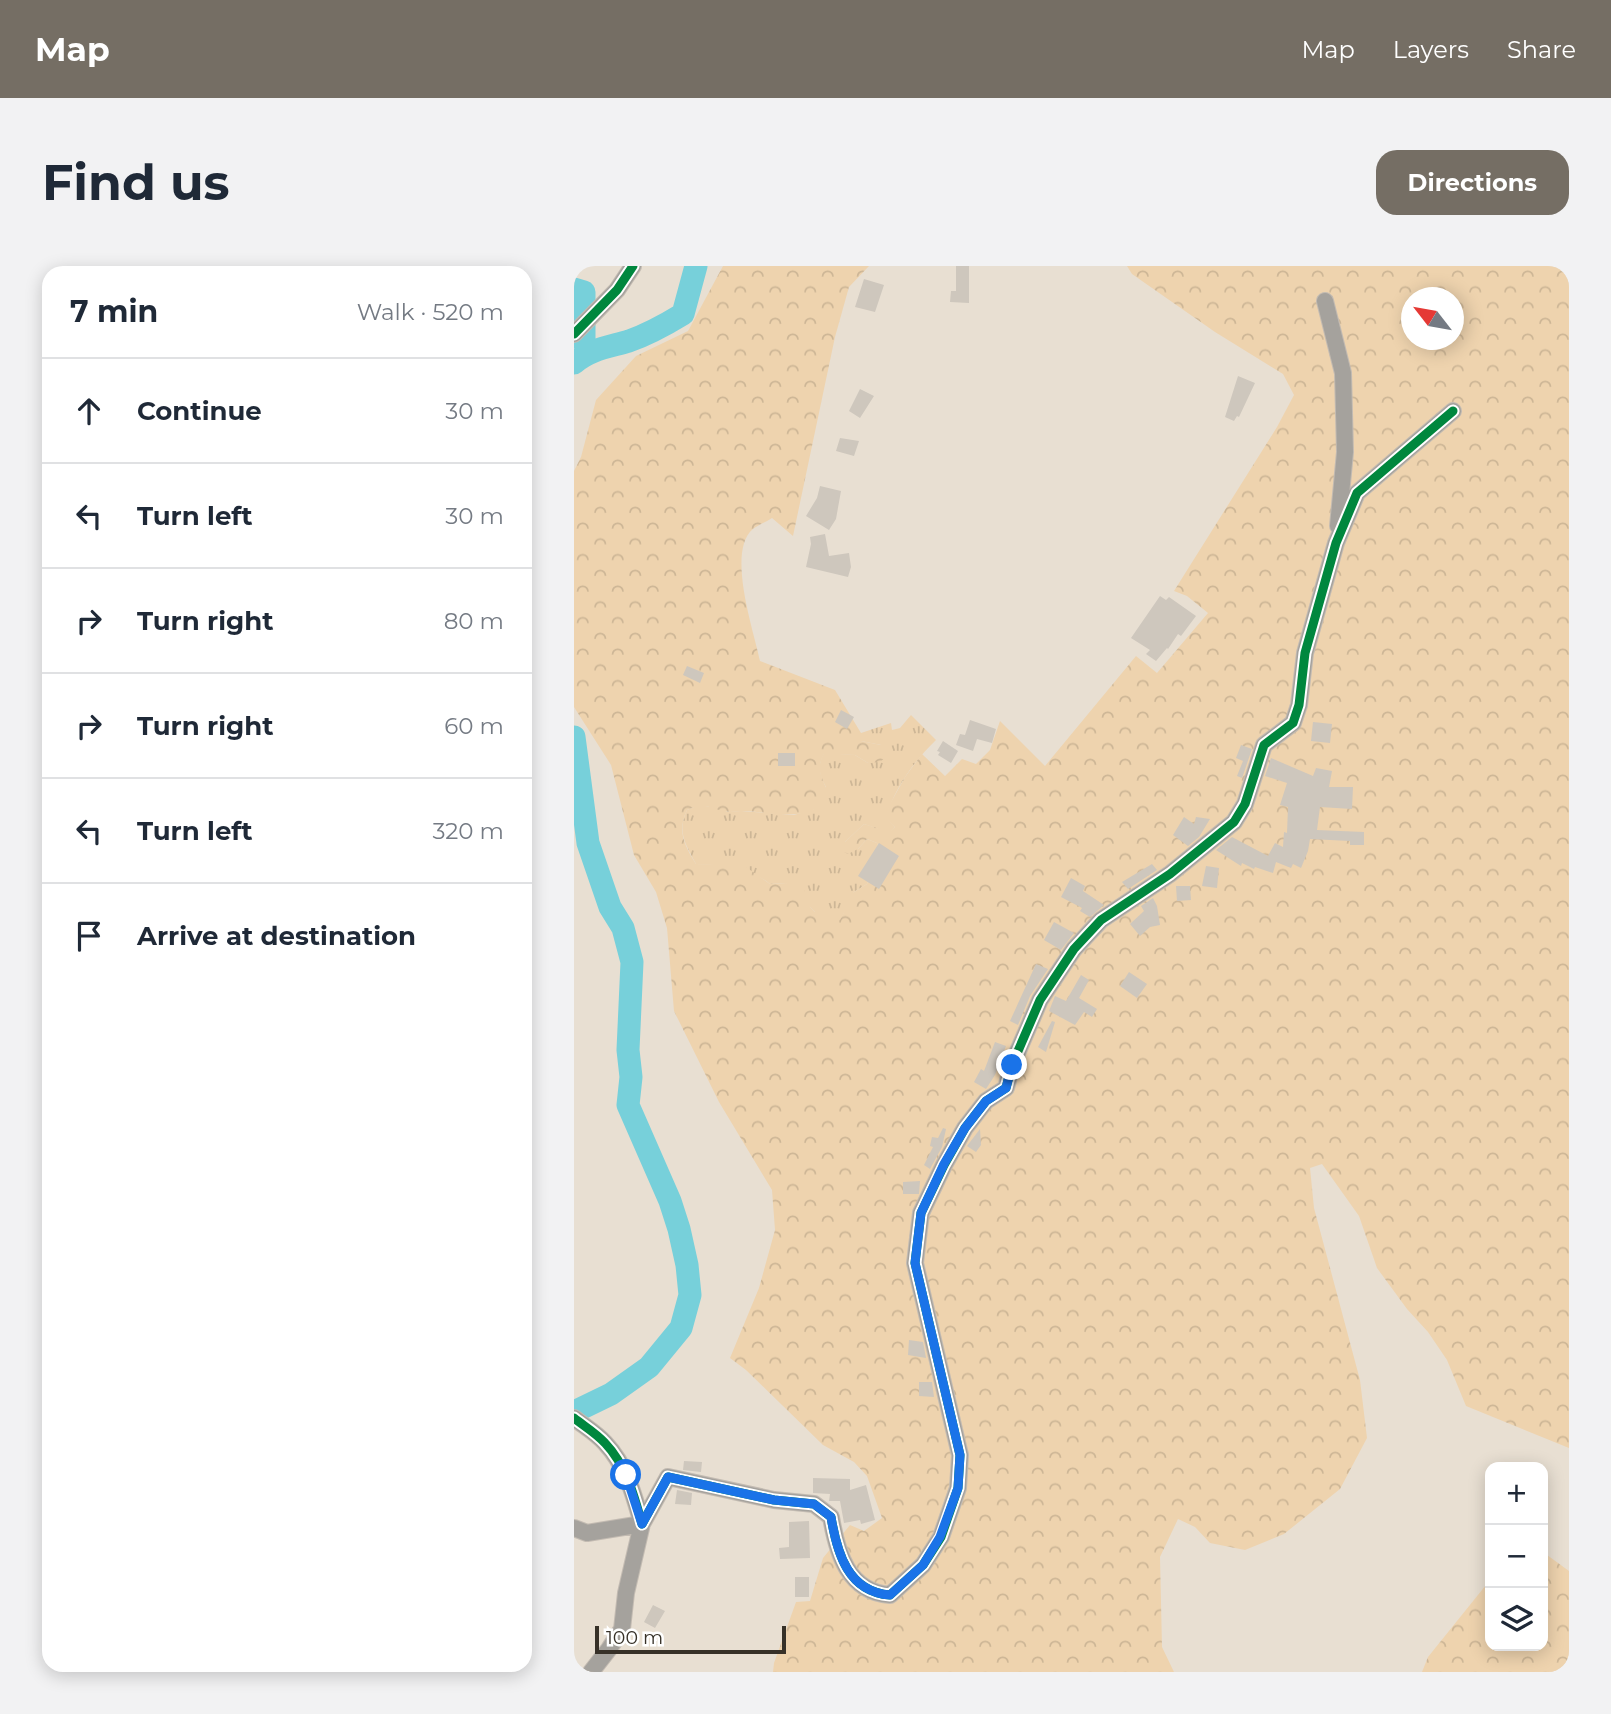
<!DOCTYPE html>
<html lang="en">
<head>
<meta charset="utf-8">
<style>
	:root { --surface:#fff; --page:#f2f2f3; --text:#1f2937; --muted:#747a83; --line:#e0e1e3; --accent:#756e64 }
	body { margin:0; font-family:Montserrat,sans-serif; background:var(--page); color:var(--text) }
	.controls { position:absolute; right:21px; bottom:21px; display:grid; overflow:hidden; border-radius:14px; box-shadow:0 4px 18px #0003 }
	.controls button { width:63px; height:63px; display:grid; place-items:center; padding:0; border:0; border-bottom:2px solid var(--line); background:var(--surface); color:var(--text); font:35px sans-serif }
	.compass { position:absolute; left:827px; top:21px; width:63px; height:63px; border-radius:50%; background:var(--surface); box-shadow:0 4px 18px #0003; rotate:301deg }
	.scale { position:absolute; left:21px; bottom:18px; width:191px; box-sizing:border-box; padding-left:7px; border:4px solid #373128; border-top:0; font-size:19px; line-height:24px; white-space:nowrap; color:#373128; -webkit-text-stroke:5px #fff; paint-order:stroke }
	.stop { position:absolute; width:21px; height:21px; margin:-16px; border:5px solid #1a73e8; border-radius:50%; background:#fff }
	.stop.end { background:#1a73e8; border-color:#fff; box-shadow:0 2px 7px #0008 }
	.list { margin:0; padding:0; list-style:none }
	h2 { display:flex; justify-content:space-between; align-items:center; height:91px; margin:0; padding:0 28px; font-size:30px }
	h2 small { font-size:23px; font-weight:400; color:var(--muted) }
	.list li { display:grid; grid-template-columns:46px 1fr auto; gap:21px; align-items:center; box-sizing:border-box; height:105px; padding:0 28px; border-top:2px solid var(--line) }
	.list b { display:block; font-size:26px; white-space:nowrap }
	.list em { font-size:23px; font-style:normal; color:var(--muted) }
	.icon { flex:none; width:38px; height:38px; fill:none; stroke:currentColor; stroke-width:2; stroke-linecap:round; stroke-linejoin:round }
	.map { position:relative; flex:none; width:995px; height:1406px; overflow:hidden; border-radius:21px }
	header { display:flex; align-items:center; gap:42px; box-sizing:border-box; height:98px; padding:0 35px; background:var(--accent); color:#fff }
	header strong { font-size:33px }
	nav { display:flex; gap:38px; margin-inline-start:auto; font-size:24px }
	.intro { display:flex; align-items:center; justify-content:space-between; box-sizing:border-box; height:168px; padding:0 42px }
	h1 { margin:0; font-size:49px }
	.button { padding:18px 32px; border-radius:21px; background:var(--accent); color:#fff; font-size:24px; font-weight:700 }
	main { display:flex; gap:42px; padding:0 42px }
	aside { flex:1; background:var(--surface); border-radius:21px; box-shadow:0 4px 18px #0003 }
	.map>svg:first-child { display:block }
	.grass { fill:url(#grass-tufts) }
	.forest { fill:url(#forest-crowns); fill-rule:evenodd }
	.lines { fill:none; stroke-linecap:round; stroke-linejoin:round }
	.river { stroke:#77d0da; stroke-width:23 }
	.building { fill:#cec7bd }
	.minor-casing { stroke:#c3bbb2; stroke-width:18 }
	.minor { stroke:#a5a29d; stroke-width:16 }
	.cycleway-casing { stroke:#fff; stroke-width:13 }
	.cycleway { stroke:#00873e; stroke-width:9 }
	.route { stroke:#1a73e8; stroke-width:9 }
</style>
</head>
<body>
<header>
<strong>Map</strong>
<nav><a>Map</a><a>Layers</a><a>Share</a></nav>
</header>
<div class="intro"><h1>Find us</h1><a class="button">Directions</a></div>
<main>
<aside>
<h2>7 min<small>Walk · 520 m</small></h2>
<ul class="list">
<li><svg class="icon" aria-label="ahead" viewBox="0 0 24 24"><path d="M12 20V5M6 11l6-6 6 6"/></svg><div><b>Continue</b></div><em>30 m</em></li>
<li><svg class="icon" aria-label="left" viewBox="0 0 24 24"><path d="M17 20v-9H6M10 6l-5 5 5 5"/></svg><div><b>Turn left</b></div><em>30 m</em></li>
<li><svg class="icon" aria-label="right" viewBox="0 0 24 24"><path d="M7 20v-9h11M14 6l5 5-5 5"/></svg><div><b>Turn right</b></div><em>80 m</em></li>
<li><svg class="icon" aria-label="right" viewBox="0 0 24 24"><path d="M7 20v-9h11M14 6l5 5-5 5"/></svg><div><b>Turn right</b></div><em>60 m</em></li>
<li><svg class="icon" aria-label="left" viewBox="0 0 24 24"><path d="M17 20v-9H6M10 6l-5 5 5 5"/></svg><div><b>Turn left</b></div><em>320 m</em></li>
<li><svg class="icon" aria-label="arrive" viewBox="0 0 24 24"><path d="M6 21V4h12l-3 4 3 4H6"/></svg><div><b>Arrive at destination</b></div></li>
</ul>
</aside>
<div class="map">
<svg width="995" height="1406" viewBox="0 0 995 1406">
	<defs>
		<pattern id="grass-tufts" width="24" height="20" patternUnits="userSpaceOnUse" patternTransform="scale(1.75)"><rect width="24" height="20" fill="#eed3ae"/><path d="M3 7l-1-3M5 7V3M7 7l1-3M15 17l-1-3M17 17v-4M19 17l1-3" fill="none" stroke="#cdb696"/></pattern>
		<pattern id="forest-crowns" width="20" height="18" patternUnits="userSpaceOnUse" patternTransform="scale(1.75)"><rect width="20" height="18" fill="#eed3ae"/><path d="M2 6a3 3 0 1 1 6 0M12 15a3 3 0 1 1 6 0" fill="none" stroke="#cdb696"/></pattern>
	</defs>
	<rect width="100%" height="100%" fill="#e8dfd2"/>
	<path class="grass" d="M337,449l25,25c-22,21 -41,48 -50,77l9,10 -5,6 -26,-9 -19,18 13,7 9,-10 10,4 2,6 -12,35 -13,8 -14,29 -25,-9 -29,-29 -16,1c-20,-16 -49,-19 -74,-20 -11,-20 -19,-33 -9,-54l12,-5 19,3 10,4 13,-1 53,4 20,-6 12,-22c-7,-12 -9,-21 -2,-34l31,2 13,8 13,-18 -20,-4v-8l30,-10 1,7 8,-2z"/>
	<path class="forest" d="M149,0h146l-20,21 -14,50 -42,199 -21,-18c-6,4 -14,7 -19,11 -27,22 1,102 7,132l75,29 26,43v8l20,4 6,5v6l-7,6 -12,1 -13,-8 -31,-1c-9,16 -1,25 5,41 -14,28 -57,18 -83,16 -5,0 -11,1 -16,1 -20,-2 -22,-11 -43,-2 -10,21 -3,34 9,54l47,1 27,19 16,-1 14,3 9,10 1,11 5,5 14,-2 4,7 7,3 4,-8 1,-10 9,-10 13,-8 12,-35 -2,-6 -10,-4 -9,10 -10,5 -7,-3 4,-9 19,-18 26,8 5,-5 -10,-10 5,-13 15,-27 17,-23 23,22 17,-17 14,5 14,-14 10,-29 45,45 91,-110 21,17 51,-60 -21,-17 -13,-5 103,-164 17,-32 -11,-21 -68,-42 -83,-58 -5,-8h442v1182l-103,-42 -19,-46 -19,-28 -21,-23 -30,-41 -18,-52 -37,-52 -12,4 4,40 46,172 7,58 -27,51 -56,45 -39,16 -35,-7 -15,-16 -17,-8 -18,38 2,90 12,25h-401l1,-9 22,-61 14,-1 13,-43 27,-33 14,6 18,-13 -15,-42 -13,-14 -31,-17 -77,-75 -16,-12 29,-70 16,-58 -3,-40 -53,-88 -45,-91 -7,-83 -11,-36 -22,-37 -23,-90 -37,-58v-236l7,-14 15,-57 40,-44 52,-25zM838,32h42v42h-42z
		M969,1286l26,19v101h-147l6,-15 62,-77v66h53z"/>
	<g class="lines">
		<path class="river" d="M0,23l10,3v50
			M0,97c16,-14 35,-16 55,-22 20,-7 36,-16 54,-27l13,-48
			M0,471l14,106 22,64 13,21 9,34 -4,88 3,27 -3,28 42,96 9,28 8,36 3,30 -9,33 -32,39 -38,27 -37,18"/>
	</g>
	<path class="building" d="M382,0h13v37l-19,-1 1,-11h5z
		M290,13l20,6 -9,27 -20,-5z
		M664,110l17,7 -16,34 -2,-1 -3,5 -9,-4z
		M286,123l14,7 -14,22 -11,-7z
		M266,172l19,3 -5,15 -18,-5z
		M246,220l21,5 -5,28 -7,11 -23,-14 11,-18z
		M251,268l4,22 20,-3 2,14 -3,10 -42,-10 5,-23 -1,-7z
		M586,330l6,4 3,-3 27,19 -15,20 -3,-2 -10,15 -1,-1 -11,13 -10,-7 4,-4 -19,-12z
		M113,400l17,7 -4,10 -17,-8z
		M267,444l13,7 -7,12 -12,-7z
		M396,454l26,9 -4,14 -15,-4 -4,12 -17,-6 4,-11 5,1z
		M739,456l19,2 -2,19 -19,-2z
		M369,475l15,10 -7,12 -13,-8 2,-3 -3,-1z
		M667,479l11,4 -10,29 -5,-2 6,-15 -7,-3z
		M204,487h17v13h-17z
		M697,492l42,18 3,-8 16,3 -3,16h24l-1,22 -32,-2 -3,23 47,2v13h-14v-4l-40,-2 -2,12 -7,17 -8,-4 -2,4 -15,-6 -3,11 -18,-6 -1,2 -12,-6 -1,3 -25,-16 16,-13 36,19 7,-13 8,4 1,-15 3,1 1,-26 -8,-2 7,-22 -22,-7z
		M610,551l10,7 2,-7 14,2 -11,18 -11,9 -15,-11z
		M305,577l20,13 -20,33 -21,-13z
		M578,598l5,6 -29,19 -6,-7z
		M632,600l13,2 -2,20 -15,-2z
		M497,612l14,8 -2,5 21,14 -14,12 -10,-6 2,-3 -21,-11z
		M602,620h14l1,14 -14,1z
		M579,632l4,8 3,19 -10,2 -10,9 -10,-12 14,-13 -3,-5z
		M480,656l20,11 -13,17 -17,-10z
		M462,698l12,5 -18,27 -12,29 -8,-4z
		M555,706l18,12 -10,14 -17,-12z
		M507,709l8,5 -10,18 18,11 -5,8 -8,-5 -9,13 -26,-14 6,-15 11,5z
		M478,755l3,1 -9,30 -8,-5z
		M421,776l11,4 -11,29 -9,14 -12,-7 7,-13 3,2z
		M369,862l3,1 -4,18 -12,22 -6,-4 9,-18 -3,-1 2,-9 6,1z
		M406,863l1,16 -5,7 -9,-6z
		M346,915l-1,13h-16v-12z
		M335,1074l14,2 3,16 -18,-3z
		M345,1116h13l2,15 -15,-1z
		M110,1195l18,1 -1,10 -18,-2z
		M239,1212l37,1v11l16,-5 9,35 -14,4 -1,-4 -16,3 -4,-22h-11l1,-7 -17,-1z
		M103,1224l15,3 -1,12 -16,-1z
		M235,1255l1,37 -30,1 -1,-11 10,-1v-25z
		M221,1311h14v20h-14z
		M79,1339l12,6 -10,17 -11,-6z"/>
	<g class="lines">
		<defs>
			<path id="minor" d="M751,35l18,72 2,79 -7,74
				M0,68l43,-44 16,-24
				M0,1152c10,8 22,15 31,25 21,22 29,52 37,81l26,-47 106,23 40,4 17,13c6,36 17,75 59,78l33,-30 18,-28 17,-49 2,-33 -45,-192 6,-50 23,-48 21,-37 21,-27 20,-13 6,-23 28,-65 34,-51 27,-29 69,-46 64,-52 11,-18 19,-59 29,-22 6,-18 6,-52 31,-110 21,-50 96,-82
				M0,1262l13,5 55,-9 -16,69 -4,36 -13,20 -18,23"/>
		</defs>
		<use href="#minor" class="minor-casing"/>
		<use href="#minor" class="minor"/>
		<defs>
			<path id="cycleway" d="M0,68l43,-44 16,-24
				M0,1152c10,8 22,15 31,25 21,22 29,52 37,81l26,-47 106,23 40,4 17,13c6,36 17,75 59,78l33,-30 18,-28 17,-49 2,-33 -45,-192 6,-50 23,-48 21,-37 21,-27 20,-13 6,-23 28,-65 34,-51 27,-29 69,-46 64,-52 11,-18 19,-59 29,-22 6,-18 6,-52 31,-110 21,-50 96,-82"/>
		</defs>
		<use href="#cycleway" class="cycleway-casing"/>
		<use href="#cycleway" class="cycleway"/>
	</g>
	<g class="lines">
		<path class="route" d="M52,1209l16,49 26,-47 106,23 40,4 17,13c6,36 17,75 59,78l33,-30 17,-28 18,-49 2,-33 -45,-192 6,-50 23,-49 21,-36 21,-27 20,-13 6,-23"/>
	</g>
</svg>
<div class="controls">
<button>+</button>
<button>−</button>
<button><svg class="icon" aria-label="layers" viewBox="0 0 24 24"><path d="M12 4l9 5-9 5-9-5zM3 14l9 5 9-5"/></svg></button>
</div>
<svg class="compass" viewBox="-18 -18 36 36"><path d="M0-13l5 13h-10z" fill="#e53935"/><path d="M0 13l5-13h-10z" fill="#747a83"/></svg>
<div class="scale">100 m</div>
<div class="stop" style="left:52px;top:1209px"></div>
<div class="stop end" style="left:438px;top:799px"></div>
</div>
</main>
</body>
</html>
